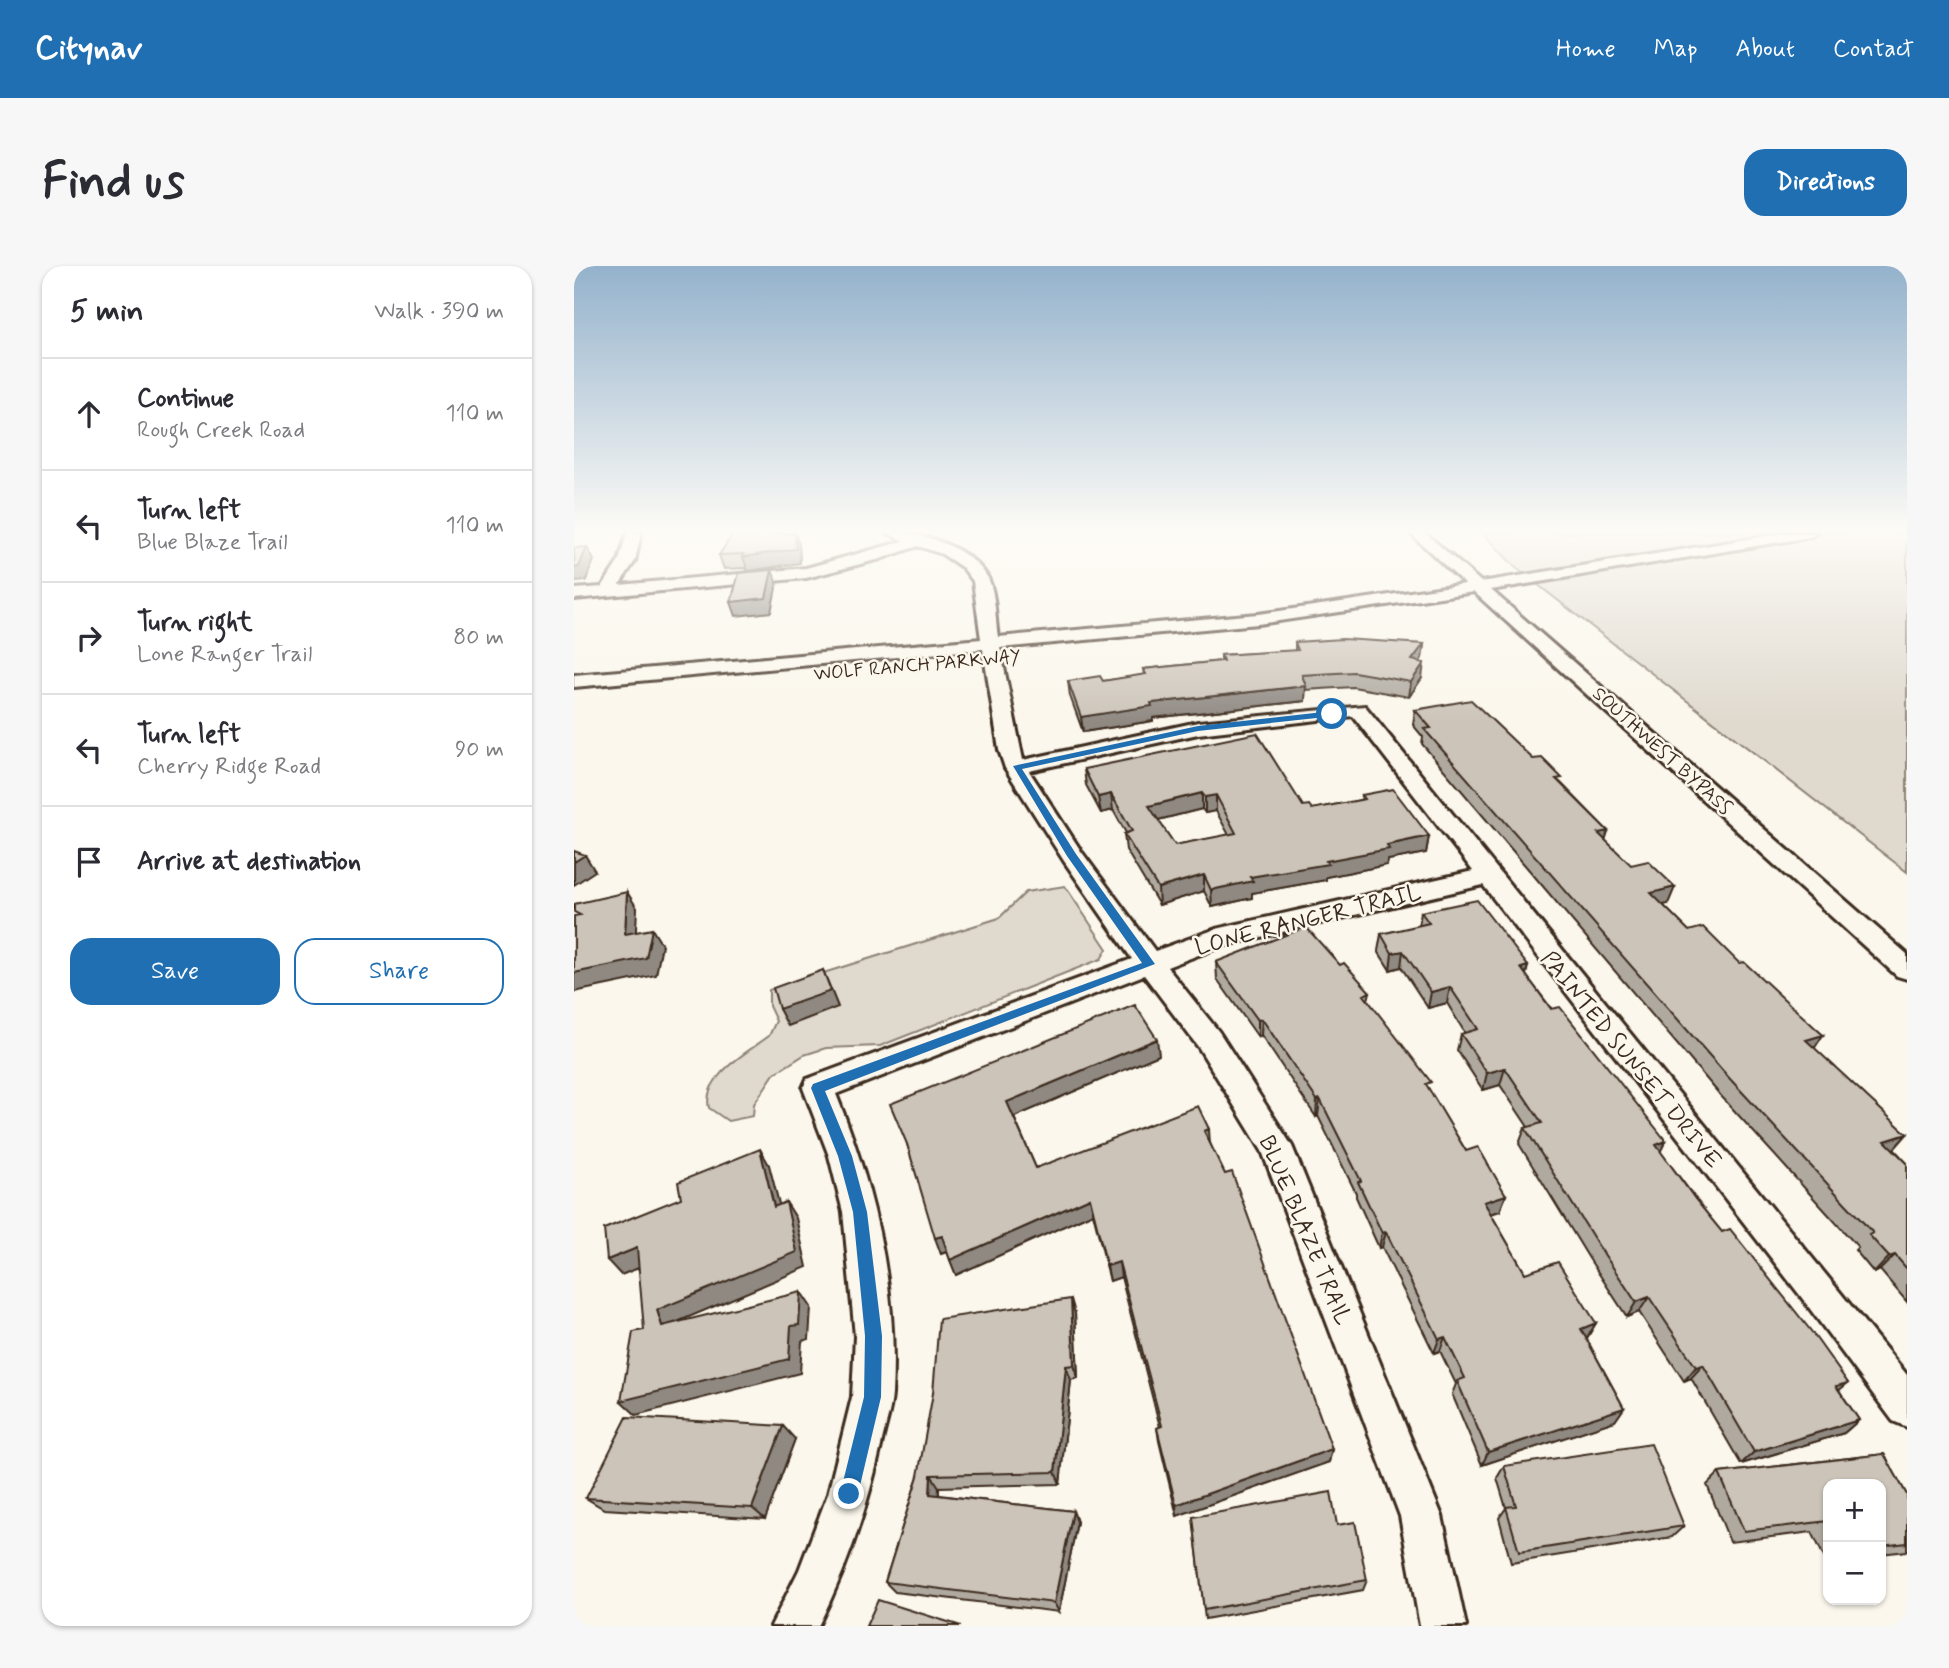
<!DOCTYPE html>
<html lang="en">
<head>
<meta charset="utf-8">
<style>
	:root { --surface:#fff; --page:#f7f7f7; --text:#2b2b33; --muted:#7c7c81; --line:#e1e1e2; --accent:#1f6fb2 }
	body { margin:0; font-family:Mynerve,sans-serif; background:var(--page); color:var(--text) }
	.controls { position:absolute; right:21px; bottom:21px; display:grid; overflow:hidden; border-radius:14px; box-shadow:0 2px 5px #0004 }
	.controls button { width:63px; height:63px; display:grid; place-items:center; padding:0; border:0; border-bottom:2px solid var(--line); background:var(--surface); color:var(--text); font:35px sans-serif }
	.stop { position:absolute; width:21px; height:21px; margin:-16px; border:5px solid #1f6fb2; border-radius:50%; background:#fff }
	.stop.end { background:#1f6fb2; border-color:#fff; box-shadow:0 2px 7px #0008 }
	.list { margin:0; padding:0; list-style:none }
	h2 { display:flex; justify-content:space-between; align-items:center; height:91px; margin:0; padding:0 28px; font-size:30px }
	h2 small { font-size:23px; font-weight:400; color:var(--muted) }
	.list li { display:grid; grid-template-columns:46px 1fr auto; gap:21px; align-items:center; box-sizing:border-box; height:112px; padding:0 28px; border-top:2px solid var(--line) }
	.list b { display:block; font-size:26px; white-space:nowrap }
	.list p { margin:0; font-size:23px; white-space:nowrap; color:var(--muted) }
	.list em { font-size:23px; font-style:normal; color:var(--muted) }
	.actions { display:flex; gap:14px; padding:21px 28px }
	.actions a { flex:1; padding:16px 0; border:2px solid var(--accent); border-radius:21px; text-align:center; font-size:24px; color:var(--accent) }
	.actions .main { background:var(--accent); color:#fff }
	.icon { flex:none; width:38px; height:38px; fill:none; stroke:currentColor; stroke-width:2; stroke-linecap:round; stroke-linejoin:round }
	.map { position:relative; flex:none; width:1333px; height:1360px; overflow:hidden; border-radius:21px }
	header { display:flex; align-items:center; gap:42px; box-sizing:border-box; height:98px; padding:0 35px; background:var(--accent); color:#fff }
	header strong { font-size:33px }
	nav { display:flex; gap:38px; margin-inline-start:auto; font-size:24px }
	.intro { display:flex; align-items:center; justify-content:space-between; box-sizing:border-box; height:168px; padding:0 42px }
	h1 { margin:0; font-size:49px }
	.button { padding:18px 32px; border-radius:21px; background:var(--accent); color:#fff; font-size:24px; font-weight:700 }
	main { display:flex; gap:42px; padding:0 42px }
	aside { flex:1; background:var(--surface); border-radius:21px; box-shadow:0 2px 5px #0004 }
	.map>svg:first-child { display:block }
	.green { fill:#dfd9ce; stroke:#8d8276; stroke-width:2 }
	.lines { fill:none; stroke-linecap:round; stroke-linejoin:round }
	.minor-casing { stroke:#3b2a1e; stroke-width:6 }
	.minor { fill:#fbf7ec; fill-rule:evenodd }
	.wall { fill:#afa99f; stroke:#3b2a1e; stroke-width:2; fill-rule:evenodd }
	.shaded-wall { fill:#8f8982; stroke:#3b2a1e; stroke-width:2 }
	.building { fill:#ccc4b9; stroke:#3b2a1e; stroke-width:2; fill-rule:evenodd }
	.route { fill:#1f6fb2 }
	.labels { text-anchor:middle; stroke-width:5; stroke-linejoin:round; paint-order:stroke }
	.far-street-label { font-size:19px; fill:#3b2a1e; stroke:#fbf7ec }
	.street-label { font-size:23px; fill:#3b2a1e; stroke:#fbf7ec }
</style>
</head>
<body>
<header>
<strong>Citynav</strong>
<nav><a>Home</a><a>Map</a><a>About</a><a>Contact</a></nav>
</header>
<div class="intro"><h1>Find us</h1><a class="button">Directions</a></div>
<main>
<aside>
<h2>5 min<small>Walk · 390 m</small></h2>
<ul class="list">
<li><svg class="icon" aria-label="ahead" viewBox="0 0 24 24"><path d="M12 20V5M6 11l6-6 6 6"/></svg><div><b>Continue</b><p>Rough Creek Road</p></div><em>110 m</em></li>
<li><svg class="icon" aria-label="left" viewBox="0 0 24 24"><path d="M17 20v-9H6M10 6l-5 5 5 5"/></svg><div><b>Turn left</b><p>Blue Blaze Trail</p></div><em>110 m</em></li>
<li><svg class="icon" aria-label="right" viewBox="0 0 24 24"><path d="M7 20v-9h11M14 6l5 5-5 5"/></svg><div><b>Turn right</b><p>Lone Ranger Trail</p></div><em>80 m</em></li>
<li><svg class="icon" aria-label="left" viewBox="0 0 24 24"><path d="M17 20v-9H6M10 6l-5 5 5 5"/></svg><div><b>Turn left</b><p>Cherry Ridge Road</p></div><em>90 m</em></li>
<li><svg class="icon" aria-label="arrive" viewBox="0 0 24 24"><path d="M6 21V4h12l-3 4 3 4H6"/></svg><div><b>Arrive at destination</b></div></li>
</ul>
<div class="actions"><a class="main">Save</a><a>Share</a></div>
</aside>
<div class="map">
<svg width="1333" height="1360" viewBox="0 0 1333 1360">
	<rect width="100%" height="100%" fill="#fbf7ec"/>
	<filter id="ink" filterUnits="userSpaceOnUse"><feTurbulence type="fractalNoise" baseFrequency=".0143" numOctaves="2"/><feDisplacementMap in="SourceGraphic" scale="14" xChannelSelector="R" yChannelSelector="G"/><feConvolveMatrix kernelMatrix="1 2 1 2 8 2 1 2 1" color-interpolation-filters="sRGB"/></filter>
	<g filter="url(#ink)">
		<path class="green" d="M909,267h424v339l-392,-305z
			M491,620l42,63 -6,10 -221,87 -54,2 -22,7 -30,19 -20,30 -1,12 -25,5 -19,-13c-8,-31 39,-56 60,-72l7,-15 -7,-15v-16l230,-72 27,-26z"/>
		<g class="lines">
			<defs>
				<path id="minor" d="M53,267h14l-6,28 -16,24 187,-17 98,-27 -16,-8c32,-3 83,15 100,45 8,16 7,42 10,59l260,-23 207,-30 -55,-51h15l56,49 305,-49h31l-7,4 -319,53 416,364v25l-10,-3 -423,-384 -216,32 -258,24 23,112 175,-38 167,-16 542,669v52l-14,-6 -94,-127 -316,-409 -261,61 -55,21 52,65 73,114 150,370 24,110h-46l-20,-110 -138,-365 -63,-103 -55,-73 -308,119c39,96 62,196 56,300 -1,17 -8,35 -11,52 -14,62 -34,123 -63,180h-47l28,-56 29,-76 24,-97 3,-61 -12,-124 -14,-56 -26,-68 4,-9 325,-120 -68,-98 -59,-93 -6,-18 -16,-101 -409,38v-12l407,-36 -8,-58 -10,-13 -21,-14 -24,-8 -38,13 -74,19 -232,21v-10l28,-2 17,-26zM779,450l120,155 -257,58 -61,22 -74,-100 -52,-80 169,-37z"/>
			</defs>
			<use href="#minor" class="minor-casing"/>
			<use href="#minor" class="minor"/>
		</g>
		<path class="wall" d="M225,278l1,19 -52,8 -2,-3 -22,1 -5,-14z
			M721,376l129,2 -2,14 -3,4 3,16 -13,19 -56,-10 -48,3v11l-152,17v3l-70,11 -13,-36 -2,-15h35l41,-6 -1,-6 78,-8v-6l74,-4z
			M841,444l118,49 28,24 47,48 -3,9 63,64 -5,1 26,26 50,32 84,72 -9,13 93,86 -13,15 13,14v139l-27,-32 -6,3 -19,-23 3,-3 -137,-151 -299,-352 1,-7 -10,-12z
			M510,503l219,37 9,3 49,-9 1,-5 67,41 -3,17 -38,7 -1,5 -61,12v3l-74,13v5l-40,9 -8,-16 -45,14 -33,-55 -2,-16 2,-1 -13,-23 -12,3 -15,-28zM628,543l3,4 11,-2 13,24 -54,10 -17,-25z
			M847,646l107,54 -2,9 134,176 179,239 20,30 -15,13 -103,31 -50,-86 -7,3 -45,-69 -12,5 -37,-57 -71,-116 6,-16 3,-1 -28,-42 -17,5 -26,-40 4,-16 4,-1 -18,-30 -19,5 -27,-41 -11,3 -12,-19 3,-17 38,-8z
			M642,696l124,3 30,27 -2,8 61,90 37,61 40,44 -6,16 -9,3 34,59 71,50 -9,15h-1l38,70 -9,13 -133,44 -30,-71 4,-10 -16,-33 -6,2 -52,-106 -3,1 -23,-51v-4l-38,-77 -2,1 -55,-82 -3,2 -41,-58z
			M585,789l-145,62 22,51 174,-25 122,306 -3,13 -152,54 -18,-75 -2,-13 3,-1 -39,-150 -11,4 -17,-68 -137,62 -9,-23 -6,2 -34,-110z
			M501,1047l3,65 -7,2 -11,104 -121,3v8l134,16 4,11 -18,90 -164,-20 -10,-10 33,-106z
			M221,1173l-30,80 -161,-10 -18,-11z
			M1310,1188l23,41v56l-26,3v-70h-53v77h-2l-14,-29 -82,10 -23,-57 12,-12z
			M930,1200l180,60 -12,11 -161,26 -12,-45 7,-10 -9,-30z
			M619,1251l144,8 30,55 -4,10 -158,29z"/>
		<path class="shaded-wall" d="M221,267l4,11 1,19 -52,8 -5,-14z
			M13,281l7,13 -8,21 -12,1v-14z
			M198,304l5,13 -6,29 -35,4 -5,-14z
			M850,378l-2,14 -12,17 2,-15z
			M850,397l-2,15 -13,19 2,-15z
			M732,420l-1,15 -152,17v3l-70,11 -2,-15 70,-14z
			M628,527v16l-52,13 -1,-16z
			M537,528l2,16 -12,3 -3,-16z
			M642,529v16l-11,2v-16z
			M1034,565l-5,16 -5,-14z
			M855,570l-3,17 -38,7 -1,5 -61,12v3l-74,13v5l-40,9 -1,-17 39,-13 76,-16 61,-16z
			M11,589l10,16 -21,14v-23z
			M630,609v16l-45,14 -1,-17z
			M1101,621l-7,17 -23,5 6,-16z
			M53,626l10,16 -2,43 -10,-17z
			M78,663l10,16 -6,30 -82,17v-19z
			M829,685l-2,16 -11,3 2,-17z
			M954,700l-5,17 -2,-15z
			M249,704l15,37 -50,19 -9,-17z
			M876,721l-3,16 -19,5 3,-16z
			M688,753l-1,16 -3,2v-17z
			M1249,769l-11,17 -6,-12z
			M583,773l2,16 -147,63 -5,-16z
			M931,802l-5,17 -17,5 4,-17z
			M746,833l-2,17 -2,1 1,-17z
			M635,863l1,16 -6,-14z
			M1333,868l-14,16 -8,-9z
			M1092,875l-9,17 -1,-13z
			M186,883l9,16 15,58 -10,-16z
			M932,929l-6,16 -21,6 5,-15z
			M516,932l3,15 -137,62 -6,-15z
			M212,936l10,16 11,49 -137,58 -8,1 -5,-16z
			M812,966l-4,15 -3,1 3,-15z
			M368,970l6,15 -7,3 -6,-16z
			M63,982l14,15 -30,12 -14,-15z
			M1321,989l-15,15 -6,3 15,-16z
			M545,996l2,15 -11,4 -3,-15z
			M227,1026l10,15 -2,32 -7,2 -2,32 -164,42 -15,-14 170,-75z
			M1075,1031l-10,15 -12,5 9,-15z
			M497,1033l4,14 3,65 -4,-13z
			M1022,1057l-9,15 -14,5 8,-14z
			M871,1071l-5,14 -6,2 5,-14z
			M1129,1099l-12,13 -7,3 12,-14z
			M492,1100l5,14 -11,104 -5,-12z
			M1274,1117l-16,13 4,-10z
			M1050,1142l-9,13 -133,44 6,-13z
			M1285,1154l-15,13 -103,31 13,-12z
			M209,1160l12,13 -30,80 -13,-11z
			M758,1183l-3,13 -152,54 -1,-11z
			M357,1209l8,12 -1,19 -8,-12z
			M499,1245l4,11 -18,90 -5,-9z"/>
		<path class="building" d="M195,267h26l1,16 -53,8 1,-3 -25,1 14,-21z
			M13,281l-8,20 -5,1v-20z
			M198,304l-6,28 -35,4 8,-29z
			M769,373l81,5 -12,16 12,3 -13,19 -57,-10 -52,3 4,11 -155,17 1,3 -71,11 -13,-36 32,-5 3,5 43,-7 -3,-5 80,-8 -2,-6 77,-5 -3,-8z
			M897,434l62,59 9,-1 20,20 -6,1 52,52 -10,2 33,32 17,-4 27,26 -24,6 38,38 14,-4 36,36 5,-1 79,73 -17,5 101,94 -22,7 22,22v106l-12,-14 -6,2 -20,-22 4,-2 -143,-154 -306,-350 7,-1 -16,-18z
			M683,467l46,73 6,-1 3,4 53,-10 -3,-4 31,-6 36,47 -42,9 2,4 -63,12 2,3 -78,13 3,4 -42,9 -7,-15 -46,13 -34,-54 8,-3 -21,-37 -13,3 -14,-28zM628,527l3,4 11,-2 20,38 -61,12 -26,-39z
			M0,585l11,4 -11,7z
			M53,626l-2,42 27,-5 -6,29 -72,15v-57l6,-1 -6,-3v-8z
			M903,634l51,66 -7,2 30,41 9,-2 106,134 -10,4 39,54 27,33 8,-3 81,102 37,52 -12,3 23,34 -105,32 -51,-87 -7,2 -47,-70 -13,5 -38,-57 -73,-117 17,-5 -37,-55 -18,5 -26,-39 17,-5 -28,-42 -19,5 -28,-41 -11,2 -11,-19 48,-11 -8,-11z
			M732,661l34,38 4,-2 26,29 -6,3 67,87 -5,2 40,67 12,-4 28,48 -22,7 41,71 33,-11 38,61 -15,6 43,79 -136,44 -31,-71 8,-3 -20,-41 -6,2 -53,-107 -4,1 -24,-51 3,-1 -41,-82 -3,1 -55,-81 -4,1 -42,-58z
			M249,704l8,21 -52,18 -6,-21z
			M561,739l22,34 -150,63 29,66 162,-62 11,23 -5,2 21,43 7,-2 100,277 -156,56 -19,-77 5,-2 -43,-164 -12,4 -17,-68 -140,62 -8,-24 -7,2 -28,-94 -17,-40z
			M186,883l14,58 12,-5 11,50 -140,58 5,16 139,-34 -2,33 -8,1 -2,33 -168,42 12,-69 11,-2 -7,-82 -30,12 -3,-31 77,-31 -3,-16z
			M497,1033l3,66 -8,1 -11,106 -124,3 -1,19 143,17 -19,92 -169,-21 33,-106 15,-83 6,-74z
			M53,1151l156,9 -31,82 -166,-10z
			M1077,1178l33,82 -165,26 -13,-45 10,-1 -12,-40z
			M1310,1188l23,41v48l-26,3v-62h-53v37l-84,10 -25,-58z
			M757,1226l6,33 18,-3 12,58 -163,30 -11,-93z
			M304,1334l83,26h-95z"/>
	</g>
	<linearGradient id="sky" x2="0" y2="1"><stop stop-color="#94b2cc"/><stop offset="0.58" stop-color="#fdfbf6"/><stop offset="1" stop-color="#fdfbf6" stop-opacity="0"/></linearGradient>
	<rect width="1333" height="457" fill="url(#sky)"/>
	<path class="route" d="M758,445l3,5 -137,15 -176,38 54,85 79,110 -330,127 27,65 15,56 15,124 -1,61 -23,97 -2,6 -7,3 -6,-3 -3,-6 24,-97 1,-61 -12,-124 -15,-56 -27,-68 2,-4 329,-121 -75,-107 -54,-90 185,-40z"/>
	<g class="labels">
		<g class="far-street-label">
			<text transform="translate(343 398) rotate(-5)" y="7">WOLF RANCH PARKWAY</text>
			<text transform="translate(1089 484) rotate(42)" y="7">SOUTHWEST BYPASS</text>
		</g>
		<g class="street-label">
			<text transform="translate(734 653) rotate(-14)" y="8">LONE RANGER TRAIL</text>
			<text transform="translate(1058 793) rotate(51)" y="8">PAINTED SUNSET DRIVE</text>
			<text transform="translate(732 964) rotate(67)" y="8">BLUE BLAZE TRAIL</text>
		</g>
	</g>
</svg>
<div class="controls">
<button>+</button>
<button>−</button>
</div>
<div class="stop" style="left:758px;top:448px"></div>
<div class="stop end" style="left:275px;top:1228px"></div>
</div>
</main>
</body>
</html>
